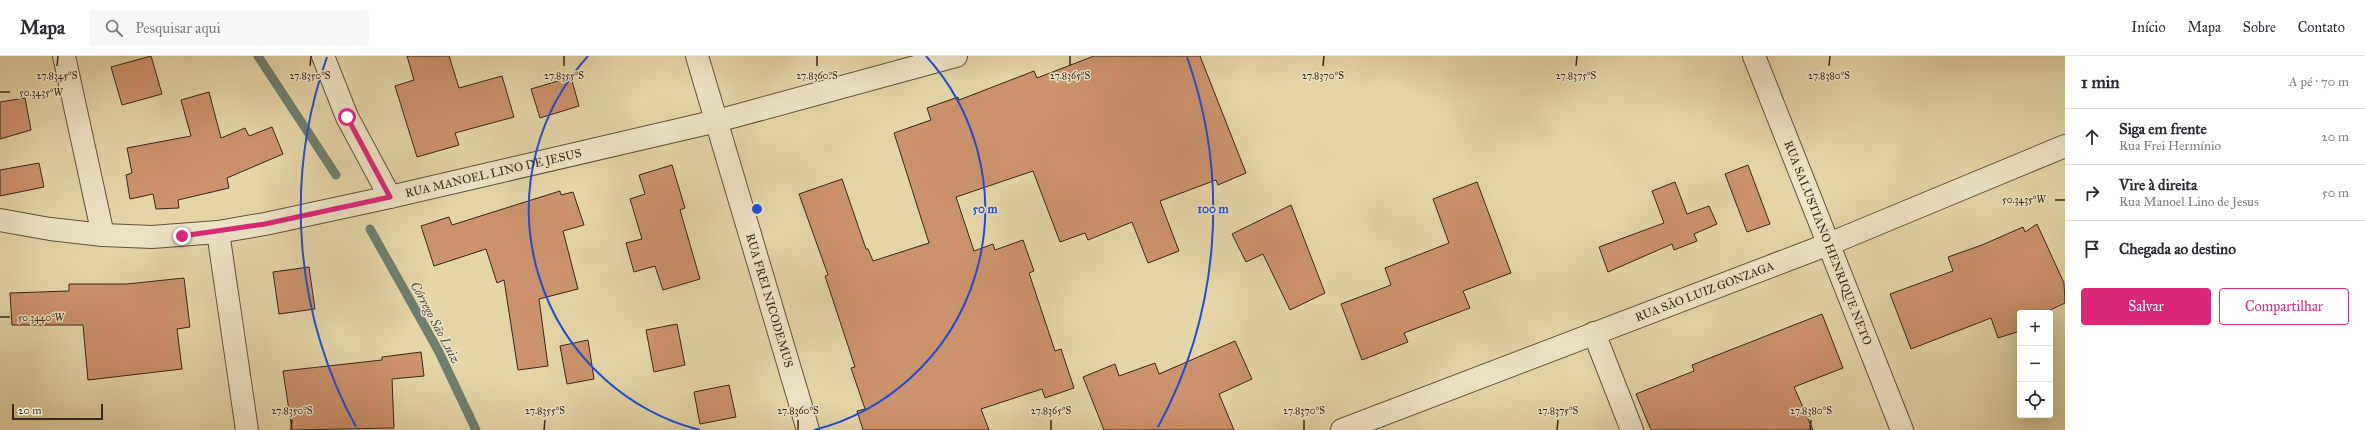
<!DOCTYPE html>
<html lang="pt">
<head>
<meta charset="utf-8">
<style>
	:root { --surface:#fff; --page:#f7f7f7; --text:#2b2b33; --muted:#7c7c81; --line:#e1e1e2; --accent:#db2777 }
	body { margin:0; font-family:"IM FELL Great Primer",serif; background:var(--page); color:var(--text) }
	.controls { position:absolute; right:12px; bottom:12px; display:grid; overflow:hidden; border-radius:4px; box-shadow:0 4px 16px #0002 }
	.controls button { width:36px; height:36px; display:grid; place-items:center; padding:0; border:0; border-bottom:1px solid var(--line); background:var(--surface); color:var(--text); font:20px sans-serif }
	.scale { position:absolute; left:12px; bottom:10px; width:91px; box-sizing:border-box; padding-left:4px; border:2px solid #37261a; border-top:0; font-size:11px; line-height:14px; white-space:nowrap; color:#37261a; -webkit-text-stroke:3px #ede4c6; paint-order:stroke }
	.stop { position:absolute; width:12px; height:12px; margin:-9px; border:3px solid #db2777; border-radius:50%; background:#fff }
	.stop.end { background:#db2777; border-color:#fff; box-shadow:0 1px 4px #0008 }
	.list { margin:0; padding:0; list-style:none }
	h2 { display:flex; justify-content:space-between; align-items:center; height:52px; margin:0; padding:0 16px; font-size:17px }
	h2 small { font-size:13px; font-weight:400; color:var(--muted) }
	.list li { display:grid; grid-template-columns:26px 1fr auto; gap:12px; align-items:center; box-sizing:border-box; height:56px; padding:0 16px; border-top:1px solid var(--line) }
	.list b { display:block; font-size:15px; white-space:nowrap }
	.list p { margin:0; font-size:13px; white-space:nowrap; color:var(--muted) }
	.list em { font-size:13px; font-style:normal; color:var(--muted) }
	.actions { display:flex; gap:8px; padding:12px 16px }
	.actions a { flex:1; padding:9px 0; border:1px solid var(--accent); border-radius:4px; text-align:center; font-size:14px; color:var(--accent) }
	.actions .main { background:var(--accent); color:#fff }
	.icon { flex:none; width:22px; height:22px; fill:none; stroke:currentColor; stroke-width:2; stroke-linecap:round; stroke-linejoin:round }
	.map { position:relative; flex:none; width:2065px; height:374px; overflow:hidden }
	header { display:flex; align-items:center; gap:24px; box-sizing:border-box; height:56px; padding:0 20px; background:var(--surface); border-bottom:1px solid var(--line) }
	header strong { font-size:19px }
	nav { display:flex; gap:22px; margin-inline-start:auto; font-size:14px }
	.search { width:280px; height:36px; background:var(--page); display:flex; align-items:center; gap:10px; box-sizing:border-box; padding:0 14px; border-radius:4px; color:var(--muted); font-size:15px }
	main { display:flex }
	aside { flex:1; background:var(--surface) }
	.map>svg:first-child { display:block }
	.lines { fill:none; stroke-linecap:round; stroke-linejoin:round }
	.stream { stroke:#6f7e70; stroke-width:9 }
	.building { fill:#cc926c; stroke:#37261a }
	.minor-casing { stroke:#62523d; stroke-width:24 }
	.minor { stroke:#ede4c6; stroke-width:22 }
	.route { stroke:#db2777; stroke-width:5 }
	.ticks { fill:none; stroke:#37261a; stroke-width:1.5 }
	.ring { fill:none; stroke:#1d4ed8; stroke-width:2 }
	.labels { text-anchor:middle; stroke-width:3; stroke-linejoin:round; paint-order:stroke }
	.street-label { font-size:12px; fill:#37261a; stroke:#ede4c6 }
	.water-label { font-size:13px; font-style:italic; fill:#4e4b3e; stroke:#ede4c6 }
	.ticks-label { font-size:10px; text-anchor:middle; fill:#37261a; stroke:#ede4c6; stroke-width:3; stroke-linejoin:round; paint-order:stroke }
	.centre { fill:#1d4ed8; stroke:#ede4c6; stroke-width:2 }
	.ring-label { font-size:12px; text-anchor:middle; font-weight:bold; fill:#1d4ed8; stroke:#ede4c6; stroke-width:3; stroke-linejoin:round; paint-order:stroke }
</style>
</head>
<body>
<header>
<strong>Mapa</strong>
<div class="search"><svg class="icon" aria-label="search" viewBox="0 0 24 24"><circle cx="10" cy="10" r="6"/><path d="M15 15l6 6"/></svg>Pesquisar aqui</div>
<nav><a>Início</a><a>Mapa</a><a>Sobre</a><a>Contato</a></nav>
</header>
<main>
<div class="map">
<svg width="2065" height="374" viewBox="0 0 2065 374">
	<rect width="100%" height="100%" fill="#e4d5a7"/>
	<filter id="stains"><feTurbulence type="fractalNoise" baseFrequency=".005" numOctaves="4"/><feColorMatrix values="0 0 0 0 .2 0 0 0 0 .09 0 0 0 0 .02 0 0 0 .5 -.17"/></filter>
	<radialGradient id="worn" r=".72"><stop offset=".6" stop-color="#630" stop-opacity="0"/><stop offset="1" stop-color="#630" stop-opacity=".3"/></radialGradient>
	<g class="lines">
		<path class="stream" d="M258,0l78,119
			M370,173l68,121 38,80"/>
	</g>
	<path class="building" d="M151,0l11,38 -40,11 -11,-38z
		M407,0h42l10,32 43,-12 12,41 -59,16 4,12 -42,12 -22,-71 19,-6z
		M1094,0h106l46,117 -28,12 -2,-5 -56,21 19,50 -31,12 -16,-41 -44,18 -3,-7 -25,9 -27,-71 -77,26 18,54 19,-7 2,6 28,-10 11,31 -5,2 26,78 6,-2 13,39 -29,10 -3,-9 -61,20 8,21h-126l-6,-19 8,-2 -14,-41 4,-1 -30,-91 3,-1 -29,-81 43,-15 24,70h2l5,12 56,-18 -35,-110 37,-13 -4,-12 31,-11 1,3 75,-29 3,7z
		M571,21l8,29 -39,12 -9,-29z
		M209,36l12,46 24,-10 4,8 23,-9 11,27 -56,24 2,10 -51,12 1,8 -23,1 -3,-15 -23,5 -4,-24 6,-2 -5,-25 64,-12 -10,-36z
		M25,42l6,32 -31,9v-37z
		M39,107l5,24 -44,9v-26z
		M672,109l13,43 -5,2 20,69 -37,11 -8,-24 -21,6 -8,-29 16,-4 -12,-40 15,-5 -6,-19z
		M1748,109l22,59 -23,8 -22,-58z
		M1477,126l34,91 -48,18 7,17 -66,25 4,9 -46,18 -21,-56 50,-19 -6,-17 64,-25 -16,-44z
		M1675,126l12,32 22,-8 8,18 -23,10 3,7 -23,9 -2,-6 -64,28 -9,-25 65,-24 -12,-32z
		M560,135l1,4 12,-3 11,33 -21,6 15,58 -39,10 9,67 -30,4 -14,-90 -7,3 -11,-34 -52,17 -13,-40 28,-9 3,8z
		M1291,149l34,88 -35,17 -27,-56 -17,8 -14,-28z
		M2037,168l27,59 1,20 -21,10h-24v18l-22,7 -7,-20 -80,31 -21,-55 63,-23 -5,-14 34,-12 41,-18 2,5z
		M309,211l6,42 -36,5 -6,-42z
		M184,222l6,49 -13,2 5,40 -94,11 -5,-55h-71l-2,-32 59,-2v-7h58z
		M1822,258l21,54 -49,19 19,43h-162l-15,-36 58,-23 -2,-6z
		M677,268l8,41 -31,7 -8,-42z
		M588,284l6,39 -27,5 -7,-38z
		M1235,285l17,38 -33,15 15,36h-130l-21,-53 32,-13 4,12 36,-13 4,11z
		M421,296l3,24 -32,3 2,49 -102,2 -9,-59 99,-11v-3z
		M729,329l7,32 -36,7 -6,-32z"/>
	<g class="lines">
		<defs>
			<g id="minor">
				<path d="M64,0l39,179"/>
				<path d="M323,0l24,61 43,80"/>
				<path id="s1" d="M697,0l111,374"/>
				<path id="s2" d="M1754,0l148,374"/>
				<path id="s3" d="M0,164l50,9 53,6 49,2 66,-5 47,-8 125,-27 327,-76 239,-65"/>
				<path d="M218,176l29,198"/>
				<path d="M1594,277l38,97"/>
				<path id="s4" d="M1342,374l487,-186 236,-98"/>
			</g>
		</defs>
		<use href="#minor" class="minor-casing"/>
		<use href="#minor" class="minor"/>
	</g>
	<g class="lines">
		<path class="route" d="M182,180l83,-12 125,-27 -43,-80"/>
	</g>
	<path class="ticks" d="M57,10l1,-10M310,10l1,-10M564,10v-10M817,10v-10M1070,10v-10M1323,10l1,-10M1576,10l1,-10M1829,10l1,-10M0,36h10M2055,144h10M0,261h10M291,374l1,-10M544,374l1,-10M798,374v-10M1051,374v-10M1304,374v-10M1557,374l1,-10M1810,374l1,-10"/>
	<g class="ring">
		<path d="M700 374A228 228 0 0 1 588 0M926 0A228 228 0 0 1 814 374"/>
		<path d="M356 371A456 456 0 0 1 327 1M1187 1A456 456 0 0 1 1158 371"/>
	</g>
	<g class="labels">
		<g class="street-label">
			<text dy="4" stroke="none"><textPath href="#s3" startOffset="501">RUA MANOEL LINO DE JESUS</textPath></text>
			<text dy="4" stroke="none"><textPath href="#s2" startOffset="201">RUA SALUSTIANO HENRIQUE NETO</textPath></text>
			<text dy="4" stroke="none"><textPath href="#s4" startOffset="388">RUA SÃO LUIZ GONZAGA</textPath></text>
			<text dy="4" stroke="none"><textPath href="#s1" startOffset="255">RUA FREI NICODEMUS</textPath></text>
		</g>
		<g class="water-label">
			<text transform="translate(436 266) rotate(62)" y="5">Córrego São Luiz</text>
		</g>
	</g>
	<g class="ticks-label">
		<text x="57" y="23">27.8345°S</text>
		<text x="310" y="23">27.8350°S</text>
		<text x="564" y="23">27.8355°S</text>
		<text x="817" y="23">27.8360°S</text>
		<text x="1070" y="23">27.8365°S</text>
		<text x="1323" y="23">27.8370°S</text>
		<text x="1576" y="23">27.8375°S</text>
		<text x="1829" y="23">27.8380°S</text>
		<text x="41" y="40">50.3435°W</text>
		<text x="2024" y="147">50.3435°W</text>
		<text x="41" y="265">50.3440°W</text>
		<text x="292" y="358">27.8350°S</text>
		<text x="545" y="358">27.8355°S</text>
		<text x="798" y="358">27.8360°S</text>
		<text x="1051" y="358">27.8365°S</text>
		<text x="1304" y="358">27.8370°S</text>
		<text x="1558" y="358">27.8375°S</text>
		<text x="1811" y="358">27.8380°S</text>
	</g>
	<circle cx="757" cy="153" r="6" class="centre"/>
	<g class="ring-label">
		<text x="985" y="157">50 m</text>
		<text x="1213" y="157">100 m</text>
	</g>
	<rect width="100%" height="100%" filter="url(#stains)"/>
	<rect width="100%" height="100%" fill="url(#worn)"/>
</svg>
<div class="controls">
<button>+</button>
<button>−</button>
<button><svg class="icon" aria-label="locate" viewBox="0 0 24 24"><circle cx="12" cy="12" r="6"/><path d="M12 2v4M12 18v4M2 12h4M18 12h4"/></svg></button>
</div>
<div class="scale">20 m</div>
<div class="stop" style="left:347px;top:61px"></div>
<div class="stop end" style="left:182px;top:180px"></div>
</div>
<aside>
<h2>1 min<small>A pé · 70 m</small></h2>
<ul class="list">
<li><svg class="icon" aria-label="ahead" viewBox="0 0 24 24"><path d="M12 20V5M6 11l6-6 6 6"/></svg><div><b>Siga em frente</b><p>Rua Frei Hermínio</p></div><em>20 m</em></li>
<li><svg class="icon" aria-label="right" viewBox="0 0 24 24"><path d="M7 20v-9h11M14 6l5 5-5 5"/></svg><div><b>Vire à direita</b><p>Rua Manoel Lino de Jesus</p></div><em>50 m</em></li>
<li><svg class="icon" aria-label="arrive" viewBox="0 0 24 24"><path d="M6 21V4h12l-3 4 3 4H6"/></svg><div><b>Chegada ao destino</b></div></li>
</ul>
<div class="actions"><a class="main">Salvar</a><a>Compartilhar</a></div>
</aside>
</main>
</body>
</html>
